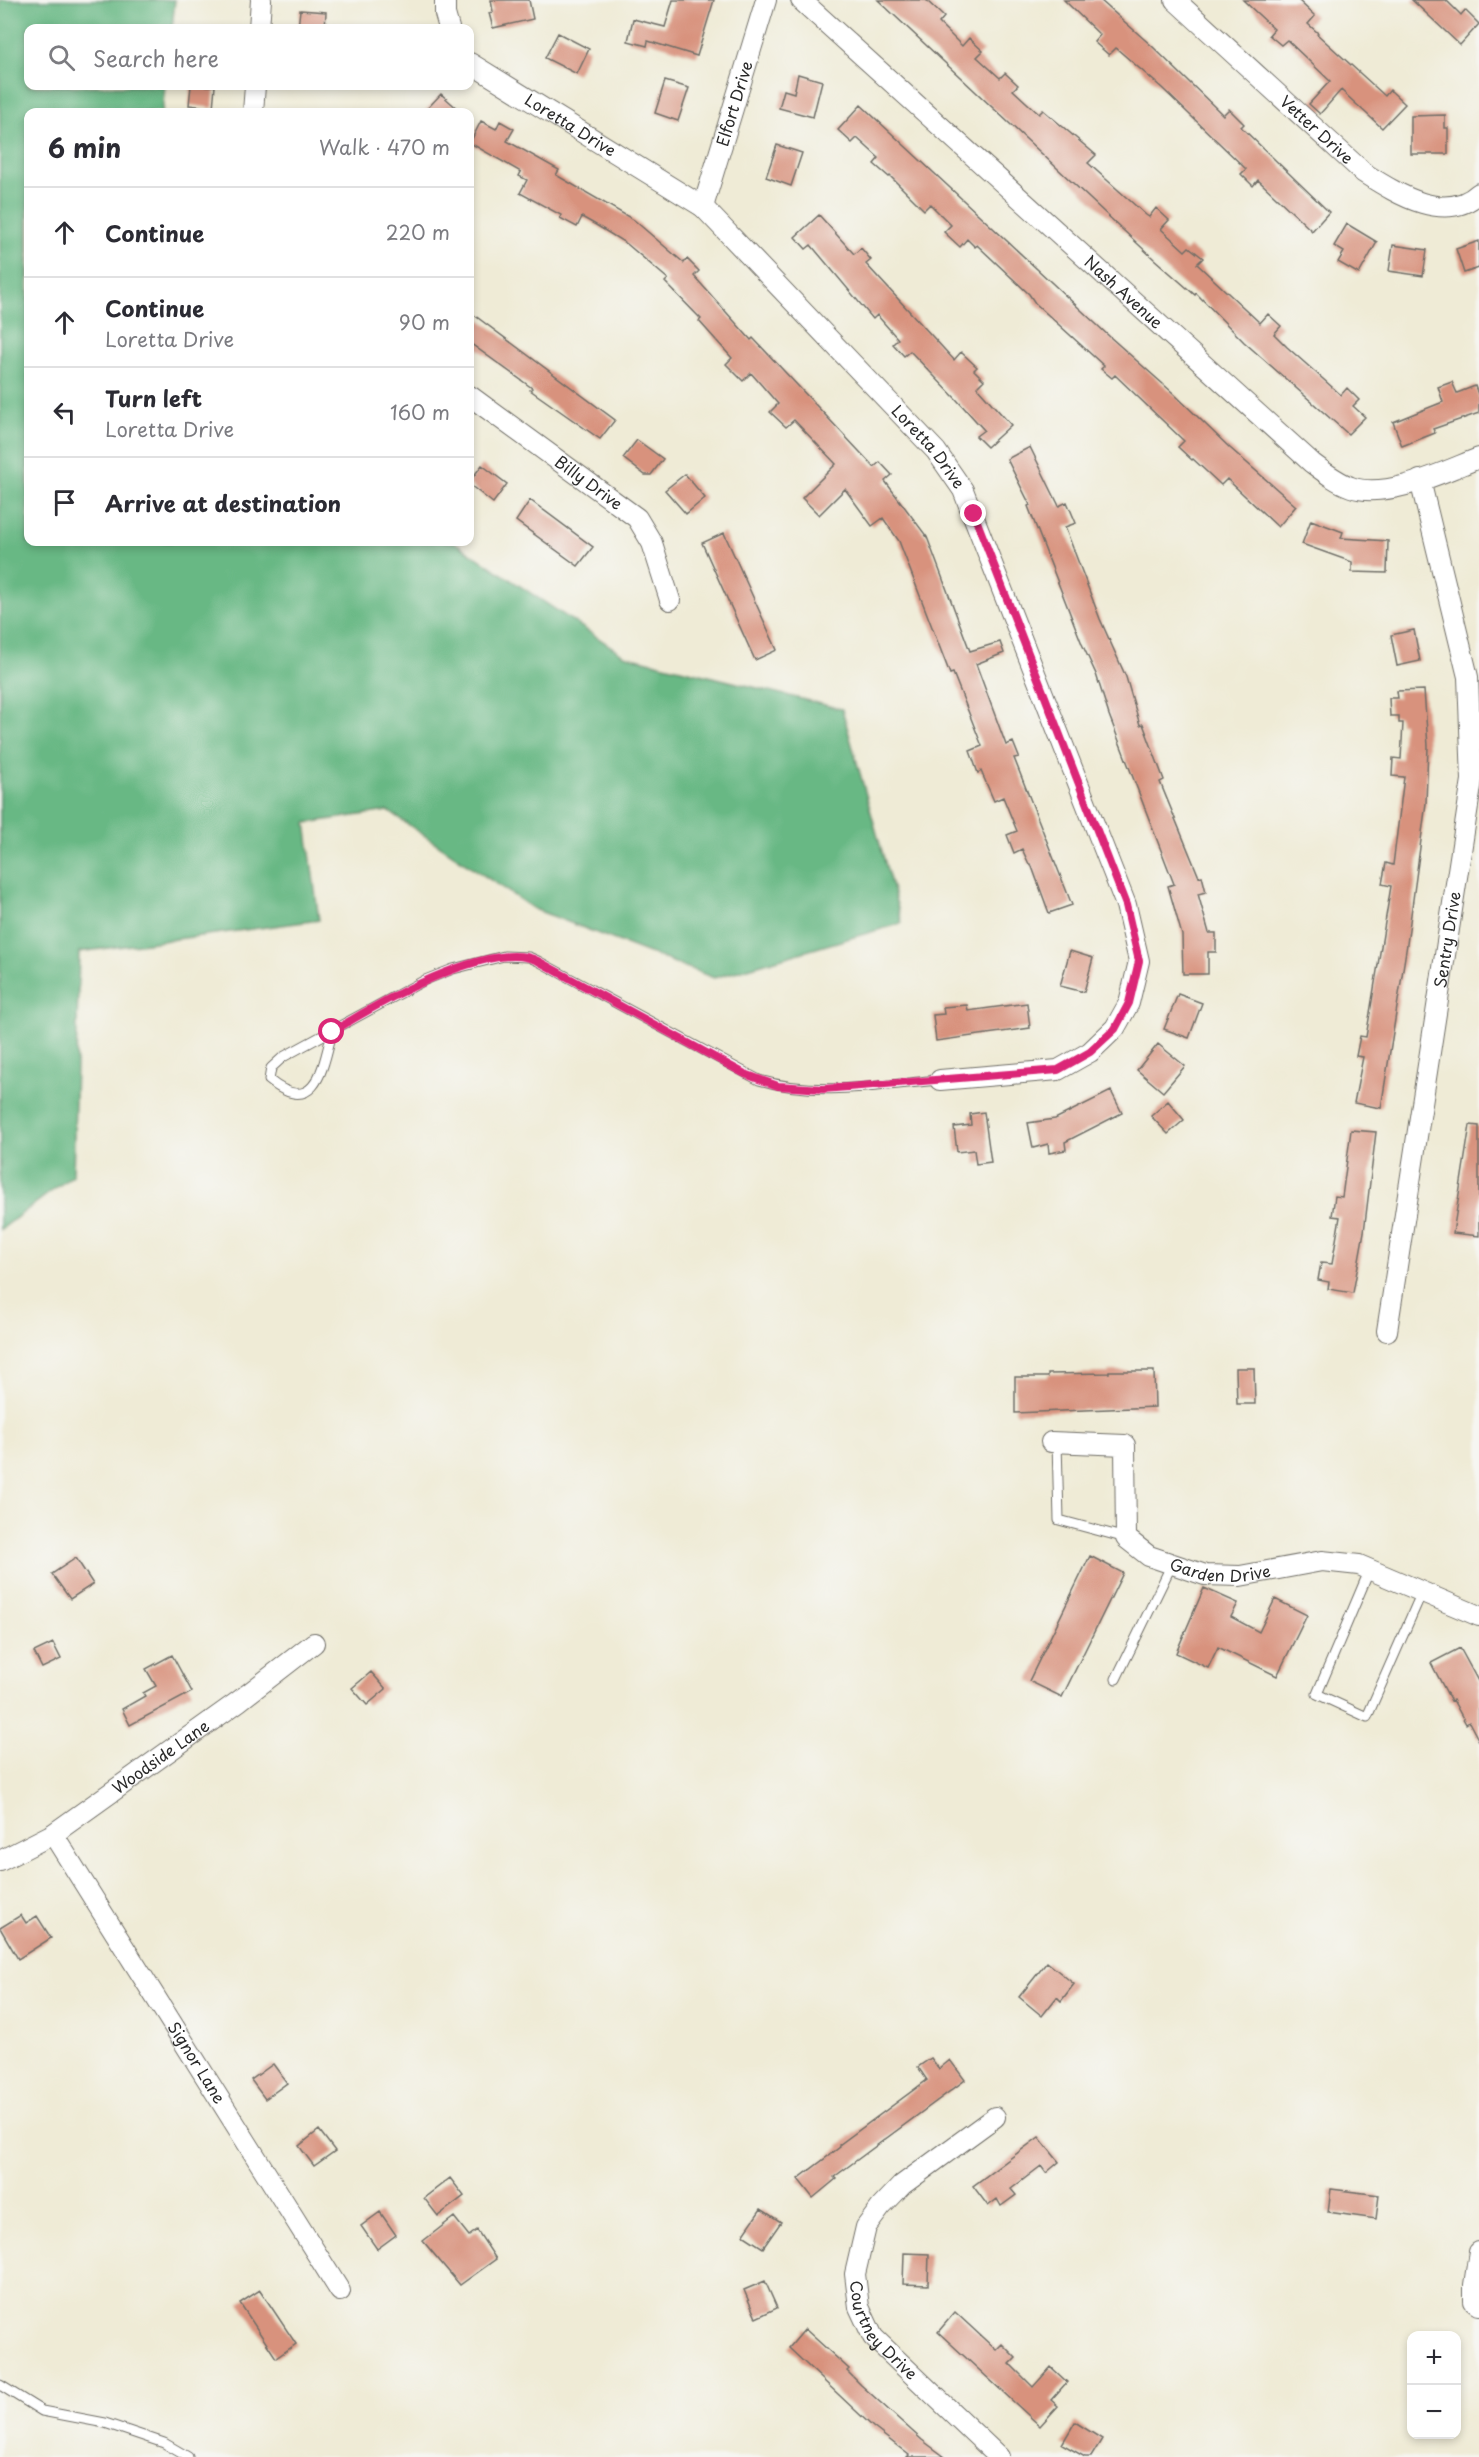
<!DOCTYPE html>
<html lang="en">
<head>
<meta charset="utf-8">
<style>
	:root { --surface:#fff; --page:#f7f7f7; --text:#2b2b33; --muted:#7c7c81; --line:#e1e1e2 }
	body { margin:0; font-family:"Playpen Sans",sans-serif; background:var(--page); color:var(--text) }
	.controls { position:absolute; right:18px; bottom:18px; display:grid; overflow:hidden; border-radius:12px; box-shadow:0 3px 9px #0003 }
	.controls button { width:54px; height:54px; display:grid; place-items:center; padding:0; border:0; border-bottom:2px solid var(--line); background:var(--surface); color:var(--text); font:30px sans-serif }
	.stop { position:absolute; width:18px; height:18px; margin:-14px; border:4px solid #db2777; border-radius:50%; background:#fff }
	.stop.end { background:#db2777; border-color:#fff; box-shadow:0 2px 6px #0008 }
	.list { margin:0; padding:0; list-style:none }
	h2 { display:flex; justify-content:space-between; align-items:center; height:78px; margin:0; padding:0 24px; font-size:26px }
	h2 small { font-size:20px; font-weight:400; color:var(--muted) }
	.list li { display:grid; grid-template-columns:39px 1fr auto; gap:18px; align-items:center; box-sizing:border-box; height:90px; padding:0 24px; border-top:2px solid var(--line) }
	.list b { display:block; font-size:22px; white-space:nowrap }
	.list p { margin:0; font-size:20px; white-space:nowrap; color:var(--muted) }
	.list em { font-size:20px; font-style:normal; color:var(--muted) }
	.icon { flex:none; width:33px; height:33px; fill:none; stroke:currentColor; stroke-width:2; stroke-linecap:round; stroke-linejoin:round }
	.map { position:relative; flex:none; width:1479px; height:2457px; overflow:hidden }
	.search { position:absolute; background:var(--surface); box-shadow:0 3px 9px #0003; left:24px; top:24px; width:450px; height:66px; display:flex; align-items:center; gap:15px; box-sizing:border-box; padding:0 21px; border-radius:12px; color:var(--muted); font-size:22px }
	.panel { position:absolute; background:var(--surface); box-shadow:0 3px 9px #0003; left:24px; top:108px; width:450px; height:438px; border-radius:12px }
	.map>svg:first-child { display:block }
	.forest { fill:#68b884; stroke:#4a7258; stroke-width:1.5 }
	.building { fill:#d8927d }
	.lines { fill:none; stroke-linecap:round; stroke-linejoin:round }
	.service-casing { stroke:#706e67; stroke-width:11 }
	.minor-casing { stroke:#706e67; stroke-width:22 }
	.service { stroke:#fff; stroke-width:9 }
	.minor { stroke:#fff; stroke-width:20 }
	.route { stroke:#db2777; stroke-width:8 }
	.labels { text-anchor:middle; stroke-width:4.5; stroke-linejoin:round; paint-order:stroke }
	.street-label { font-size:16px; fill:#2b2b2b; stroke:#f6f6f2 }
</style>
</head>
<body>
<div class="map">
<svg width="1479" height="2457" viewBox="0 0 1479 2457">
	<rect width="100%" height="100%" fill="#f6f6f2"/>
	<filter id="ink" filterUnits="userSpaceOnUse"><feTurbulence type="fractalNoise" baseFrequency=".0167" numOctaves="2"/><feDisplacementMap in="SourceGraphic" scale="12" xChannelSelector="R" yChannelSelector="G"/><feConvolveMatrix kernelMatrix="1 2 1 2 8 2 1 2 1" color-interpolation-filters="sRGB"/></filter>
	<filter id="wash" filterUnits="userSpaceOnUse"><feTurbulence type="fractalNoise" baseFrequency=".008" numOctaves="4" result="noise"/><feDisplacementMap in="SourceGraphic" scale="24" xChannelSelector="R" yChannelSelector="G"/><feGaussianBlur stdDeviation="1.35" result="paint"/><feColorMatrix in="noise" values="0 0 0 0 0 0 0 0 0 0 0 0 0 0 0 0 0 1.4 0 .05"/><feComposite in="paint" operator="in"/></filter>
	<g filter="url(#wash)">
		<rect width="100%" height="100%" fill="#efebd6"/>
		<path class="forest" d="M0,0h175l-3,28h-144v58h137l-3,26h-134v430h426l170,113 218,54 60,214 -188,55 -180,-69 -146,-98 -82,12 13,97 -240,32 -6,223 -73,55z"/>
		<g id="blocks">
			<path class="building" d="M491,0h38l4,19 -40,9 -4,-15 4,-1z
				M673,0h41l-17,56 -49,-15 -1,5 -19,-5 5,-22 32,8z
				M878,0h48l18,17 -5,6 23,23 7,-8 14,13 -6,6 23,21 5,-5 13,12 -5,5 26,24 4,-4 53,45 -8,8 58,52 3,2 7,-9 13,12 -8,9 24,22 4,-4 14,11 -6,6 63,59 8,-9 13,12 -7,8 13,13 54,48 6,-7 12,12 -6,6 12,11 -17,17 -104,-92 -48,-49 -1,2 -41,-36z
				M1064,0h36l53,47 70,68 6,-6 15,15 -3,3 88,85 -17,19 -54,-51 -5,6 -12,-12 5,-5 -84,-81 -46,-40 -7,7 -15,-13 6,-7z
				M1243,0h55l17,16 -7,8 10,9 -1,1 68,62 5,-6 15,14 -23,24 -41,-38 -21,24 -11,-10 21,-23 -43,-41 -6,5 -12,-10 5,-6z
				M1412,0h34l15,15 4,-5 14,14 -19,21z
				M300,10l26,2 -1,16h-27z
				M558,33l31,16 -12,25 -32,-16z
				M798,74l24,7 -9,36 -34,-9 5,-18 10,3z
				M665,81l24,7 -11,33 -23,-8z
				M191,86h24l-2,22 -24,-3z
				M441,94l20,18h-37z
				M861,105l249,232 62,55 58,56 66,58 -18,21 -51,-48 -6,6 -28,-26 -1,1 -14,-13 6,-6 -69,-66 -3,3 -11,-9 3,-3 -69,-63 -6,-9 -52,-49 -2,2 -8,-8 -7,8 -16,-15 7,-7 -21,-21 -6,6 -34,-34 -1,1 -15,-13 5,-6 -22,-20 -5,5 -14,-13z
				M1445,115v13h3v26h-37v-38z
				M481,121l15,8 4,-8 14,8 -7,12 52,29 -3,5 78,45 50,43 3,-4 12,12 -5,5 57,64 2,-2 121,129 6,-5 12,13 -7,6 42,56 43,114 30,-9 4,11 -28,11 30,81 7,-3 6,15 -5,1 58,147 -23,8 -18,-49h-2l-7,-15 -8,4 -7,-18 10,-4 -14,-34 -9,4 -13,-30 -3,2 -8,-22 12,-5 -29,-73 -3,1 -51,-133 -16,-23 -11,8 -27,-37 -26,26 -17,-17 34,-34 -42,-44 -8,7 -16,-15 8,-8 -27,-31 -8,8 -17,-17 6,-6 -33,-37 2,-2 -36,-37 3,-3 -41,-35 -31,-19 -14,-8 -5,10 -17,-9 1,-3 -41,-22 7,-13 -8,-4 2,-4 -51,-29z
				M777,145l25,8 -11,33 -25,-9z
				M819,215l35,39 7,-6 10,12 -5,4 88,96 7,-8 16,15 -3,3 10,10 -7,7 34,38 -24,22 -11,-11 8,-6 -27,-30 -47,-49 -6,5 -11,-12 5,-5 -21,-24 -4,4 -62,-74 -5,4 -11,-12z
				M1347,224l30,18 -18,32 -21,-12 6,-10 -10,-6z
				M1479,241v27l-15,5 -8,-24z
				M1393,245l34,5 -4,26 -34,-5z
				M470,312l145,108 -15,19 -70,-49 2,-2 -62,-45z
				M1452,382l5,11 18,-7 4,11v16l-46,16 2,4 -33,13 -9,-24 50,-20 -5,-15z
				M637,440l26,19 -12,16h-6l-22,-17z
				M1030,447l29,59 8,-4 9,21 -11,4 35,92 26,58 14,48 3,-1 21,56 -4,2 39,95 3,-1 4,16 -8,2 11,39h7v19h-8v22h-25l-1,-39 -14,-49 6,-2 -65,-169 -13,-41 -14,-30 -54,-138 2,-1 -23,-46z
				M482,465l25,19 -14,19 -23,-18v-4z
				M685,474l20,24 -19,16 -21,-24z
				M530,500l63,47 -15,19 -62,-45z
				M1311,520l32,12 -2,6 47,3 -1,32 -35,-1v-10l-50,-18z
				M724,533l53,117 -22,10 -53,-117z
				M1414,630l6,31 -23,5 -6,-31z
				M1424,690l4,56 -2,57 -19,141 -26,164 -27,-5 9,-46 -7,-1 4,-20 6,1 25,-151 -9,-2 4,-21 7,2 11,-88 -12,-1 1,-18 8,1 2,-36h-4v-7h-9l-1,-18h9l-1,-7z
				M1070,951l23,7 -9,34 -24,-6z
				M1178,994l24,9 -13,35 -25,-9z
				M1027,1003l3,25 -94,13 -3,-26 11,-1 -1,-7 24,-2 1,6z
				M1158,1044l27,22 -22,26 -26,-22z
				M1111,1091l11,22 -57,29 1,8 -17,3 -1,-9 -15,4 -5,-25 27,-4z
				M1168,1101l16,19 -16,14 -17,-18z
				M984,1112l7,50 -15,2 -2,-14 -17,2 -3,-25 17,-2 -1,-11z
				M1470,1125l9,1v110l-26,-3z
				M1351,1130l25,2 -12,100 -11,61 -25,-4 1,-7 -11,-2 3,-17 11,1 8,-47 -8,-1 3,-20 7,1z
				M1236,1368h18l1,36h-18z
				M1109,1371h45l1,36 -140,6v-36h33v-3l61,-1z
				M1090,1556l33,17 -61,124 -33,-16z
				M76,1558l17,26 -23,15 -18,-25z
				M1204,1588l34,15 -7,14 28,15 16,-33 32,16 -30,61 -59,-29 -10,21 -32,-15z
				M53,1643l8,16 -19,9 -8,-16z
				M1460,1648l19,35v58l-10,-19 -3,2 -13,-24 -2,1 -20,-38z
				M172,1655l20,37 -62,33 -8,-16 23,-13 -2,-3 13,-7 -10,-17z
				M371,1672l15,17 -19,16 -15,-17z
				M21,1915l5,8 11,-7 14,22 -33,21 -18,-31z
				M1047,1962l27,22 -13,17 -4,-4 -15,19 -23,-19z
				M931,2058l8,11 11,-9 15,20 -131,97 2,2 -23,19 -15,-19 42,-32 -1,-2 88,-65 -9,-13z
				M273,2064l14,19 -22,16 -14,-19z
				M319,2130l16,21 -21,15 -15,-20z
				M1039,2137l20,25 -13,11 -5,-7 -30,23 5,6 -15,11 -4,-7 -9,7 -15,-20z
				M450,2178l14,18 -26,20 -14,-18z
				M1331,2189l48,6 -3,24 -48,-7z
				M761,2209l20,13 -18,26 -20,-13z
				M380,2212l16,23 -19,14 -16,-23z
				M454,2217l15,19 8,-6 19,29 -36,26 -37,-44z
				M904,2253l25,1 -1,31 -25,-1z
				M765,2281l12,27 -21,10 -12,-28z
				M260,2290l36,54 -20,14 -36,-55z
				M955,2312l41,38 6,-6 14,14 -6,6 23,23 18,-20 16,15 -16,18 7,6 -18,20 -102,-94z
				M805,2329l44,40 -2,2 14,14 61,55 23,17h-38l2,-2 -36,-28 -84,-79z
				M1075,2422l27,17 -11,18h-6l-23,-13z"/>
		</g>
	</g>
	<g filter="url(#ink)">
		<use href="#blocks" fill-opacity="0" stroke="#706e67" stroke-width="1.5"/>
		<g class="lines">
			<defs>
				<path id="service" d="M332,1032c-9,35 -16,86 -63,48l2,-12 12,-11 142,-77 28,-11 51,-13 25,1 9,4 221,119c58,17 121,5 181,0
					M1057,1442l2,78 67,18
					M1370,1569l-53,125 50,23 55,-125
					M1116,1679l56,-115
					M0,2385l42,26 63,12 59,20 24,14"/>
				<g id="minor">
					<path d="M445,0v14l4,14"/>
					<path id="s1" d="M801,0l511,463c12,9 25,19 39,24 36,13 94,-16 128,-29"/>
					<path id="s2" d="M1175,0l189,173c32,20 81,52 115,20"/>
					<path d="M259,28l2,-28"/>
					<path id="s3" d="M470,63l233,144 233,244 27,39 163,415 13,56 -10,42 -14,25 -25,24 -32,18 -118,10"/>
					<path d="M253,112l2,-26"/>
					<path id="s4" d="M703,207l63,-207"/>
					<path id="s5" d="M470,396l167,122 15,25 18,57"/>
					<path id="s6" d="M1387,1331l85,-551 -4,-103 -48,-197"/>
					<path id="s7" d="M1051,1442l74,3 1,93 23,18 56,19 35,1 82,-15 37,4 120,51"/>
					<path id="s8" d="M53,1834l287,457"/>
					<path id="s9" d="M0,1861l53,-27 186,-133 75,-58"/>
					<path id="s10" d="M995,2117l-93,68 -21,22 -15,20 -11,47 4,33 14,30 126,120"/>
					<path d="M1479,2252l-5,33v16l5,4"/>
				</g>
			</defs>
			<use href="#service" class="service-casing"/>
			<use href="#minor" class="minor-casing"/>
			<use href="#service" class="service"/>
			<use href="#minor" class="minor"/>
		</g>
	</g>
	<g class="lines" filter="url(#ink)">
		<path class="route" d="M332,1032c41,-26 159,-95 206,-71l207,113 33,12 45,3 235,-19 32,-18 25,-23 14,-26 10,-42 -13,-56 -152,-391"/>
	</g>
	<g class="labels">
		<g class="street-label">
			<text dy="6" stroke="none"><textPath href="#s4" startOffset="108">Elfort Drive</textPath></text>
			<text dy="6" stroke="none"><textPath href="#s3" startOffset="118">Loretta Drive</textPath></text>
			<text dy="6" stroke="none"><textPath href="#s2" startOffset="192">Vetter Drive</textPath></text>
			<text dy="6" stroke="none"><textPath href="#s1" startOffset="435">Nash Avenue</textPath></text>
			<text dy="6" stroke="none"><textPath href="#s3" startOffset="603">Loretta Drive</textPath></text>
			<text dy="6" stroke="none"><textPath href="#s5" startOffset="147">Billy Drive</textPath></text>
			<text dy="6" stroke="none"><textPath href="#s6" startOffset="396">Sentry Drive</textPath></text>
			<text dy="6" stroke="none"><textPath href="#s7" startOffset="270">Garden Drive</textPath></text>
			<text dy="6" stroke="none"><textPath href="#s9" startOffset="192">Woodside Lane</textPath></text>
			<text dy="6" stroke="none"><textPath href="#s8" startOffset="270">Signor Lane</textPath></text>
			<text dy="6" stroke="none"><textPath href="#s10" startOffset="284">Courtney Drive</textPath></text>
		</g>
	</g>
</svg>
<div class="controls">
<button>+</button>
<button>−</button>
</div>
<div class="stop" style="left:332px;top:1032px"></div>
<div class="stop end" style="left:974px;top:514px"></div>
<div class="search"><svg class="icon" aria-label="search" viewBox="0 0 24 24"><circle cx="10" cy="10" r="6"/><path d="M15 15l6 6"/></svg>Search here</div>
<section class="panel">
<h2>6 min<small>Walk · 470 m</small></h2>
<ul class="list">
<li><svg class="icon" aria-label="ahead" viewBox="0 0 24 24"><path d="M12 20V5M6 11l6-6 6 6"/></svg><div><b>Continue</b></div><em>220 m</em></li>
<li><svg class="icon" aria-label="ahead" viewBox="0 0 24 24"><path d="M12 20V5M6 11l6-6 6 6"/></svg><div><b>Continue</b><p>Loretta Drive</p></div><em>90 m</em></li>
<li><svg class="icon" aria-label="left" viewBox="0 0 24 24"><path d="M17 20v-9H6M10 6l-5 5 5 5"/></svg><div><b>Turn left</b><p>Loretta Drive</p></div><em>160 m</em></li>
<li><svg class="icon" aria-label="arrive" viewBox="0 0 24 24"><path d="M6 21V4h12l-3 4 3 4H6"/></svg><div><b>Arrive at destination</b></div></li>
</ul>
</section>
</div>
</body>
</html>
